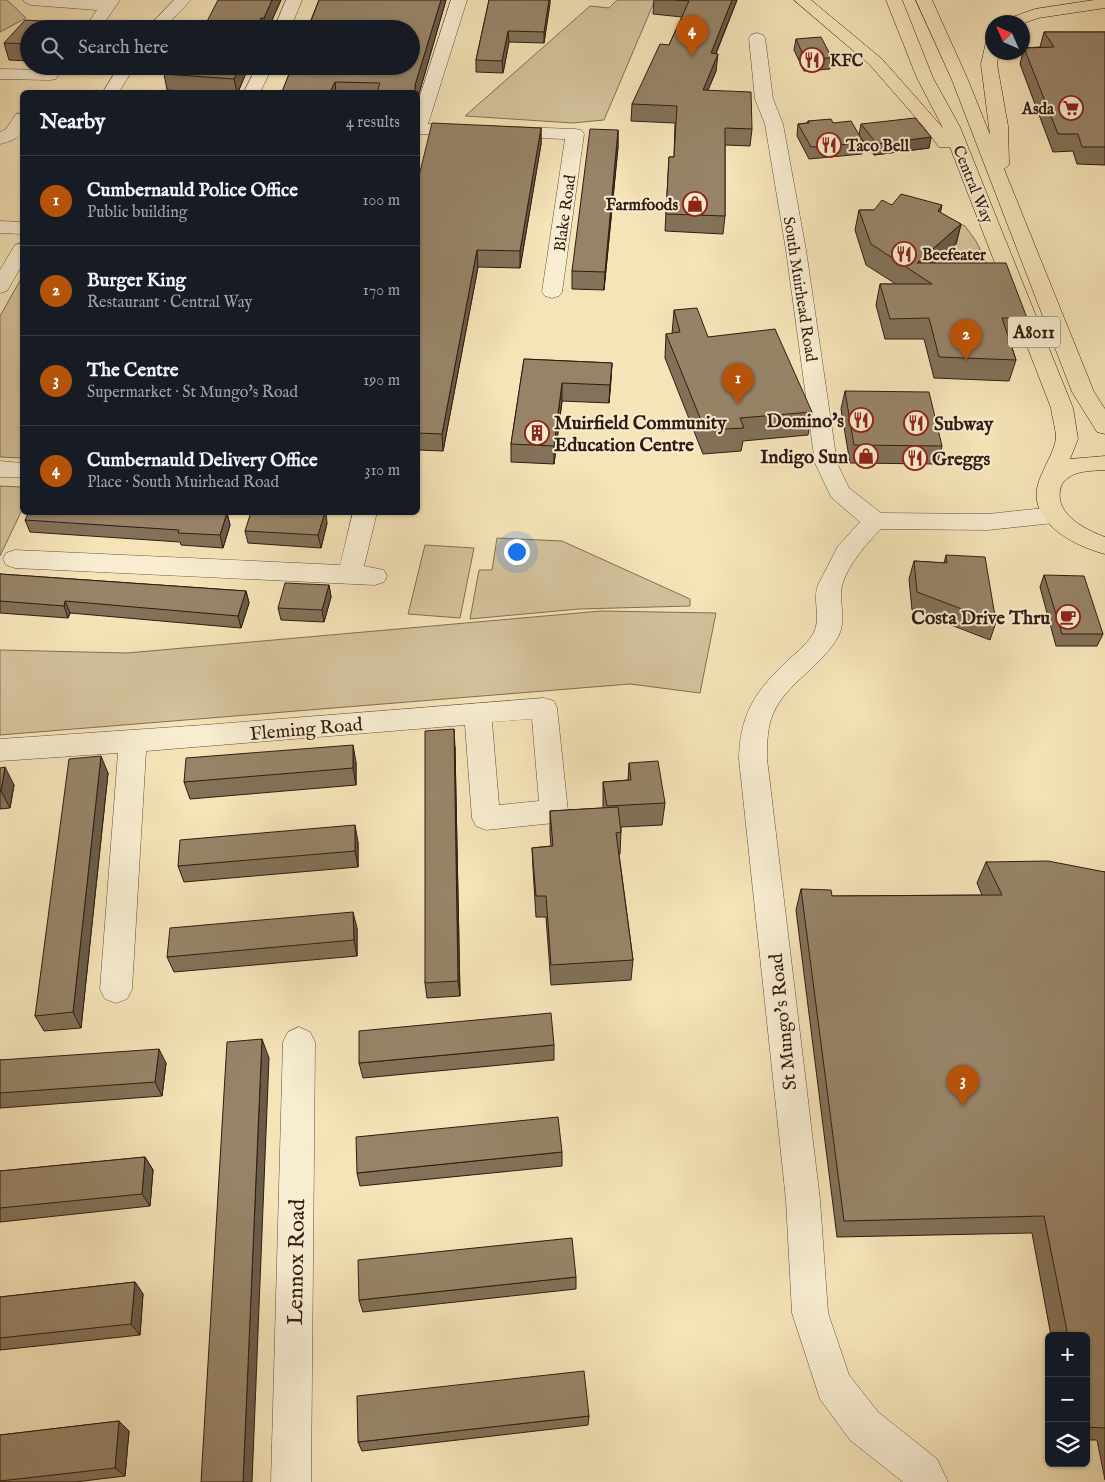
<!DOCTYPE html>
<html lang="en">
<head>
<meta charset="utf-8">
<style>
	:root { --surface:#171b24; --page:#242831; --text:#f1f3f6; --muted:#9ea1a6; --line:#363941; --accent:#b45309 }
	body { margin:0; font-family:"IM FELL English",serif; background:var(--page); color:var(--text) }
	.controls { position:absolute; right:15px; bottom:15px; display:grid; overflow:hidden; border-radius:8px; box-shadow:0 1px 4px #0004 }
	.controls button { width:45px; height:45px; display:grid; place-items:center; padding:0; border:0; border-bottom:1px solid var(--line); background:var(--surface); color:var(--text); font:25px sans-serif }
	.compass { position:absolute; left:985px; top:15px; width:45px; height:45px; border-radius:50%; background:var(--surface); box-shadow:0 1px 4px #0004; rotate:315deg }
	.you { position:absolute; left:516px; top:551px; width:18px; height:18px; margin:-12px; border:4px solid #fff; border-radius:50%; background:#1a73e8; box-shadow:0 0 0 8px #1a73e833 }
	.badge { display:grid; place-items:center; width:32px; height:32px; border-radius:50%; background:var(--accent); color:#fff; font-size:16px; font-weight:700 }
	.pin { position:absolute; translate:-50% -41px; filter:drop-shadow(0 1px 2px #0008) }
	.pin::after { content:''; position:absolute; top:26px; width:18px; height:15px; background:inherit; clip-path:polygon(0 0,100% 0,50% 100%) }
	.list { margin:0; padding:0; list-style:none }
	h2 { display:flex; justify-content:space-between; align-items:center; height:65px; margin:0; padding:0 20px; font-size:21px }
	h2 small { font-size:16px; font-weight:400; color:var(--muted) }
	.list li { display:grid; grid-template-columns:32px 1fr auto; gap:15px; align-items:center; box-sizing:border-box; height:90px; padding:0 20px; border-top:1px solid var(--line) }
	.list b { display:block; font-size:19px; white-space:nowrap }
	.list p { margin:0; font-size:16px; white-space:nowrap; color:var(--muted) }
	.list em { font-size:16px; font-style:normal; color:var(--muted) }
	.icon { flex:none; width:28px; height:28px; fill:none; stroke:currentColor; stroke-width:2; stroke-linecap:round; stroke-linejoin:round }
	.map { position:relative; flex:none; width:1105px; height:1482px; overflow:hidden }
	.search { position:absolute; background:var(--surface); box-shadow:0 1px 4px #0004; left:20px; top:20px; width:400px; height:55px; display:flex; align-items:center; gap:12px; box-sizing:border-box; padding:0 18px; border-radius:28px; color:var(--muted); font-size:19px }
	.panel { position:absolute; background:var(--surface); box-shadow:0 1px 4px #0004; left:20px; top:90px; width:400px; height:425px; border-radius:8px }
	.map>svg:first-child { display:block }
	.green { fill:#d4c29c; stroke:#826e56 }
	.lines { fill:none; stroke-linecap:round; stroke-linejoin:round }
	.minor-casing { stroke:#624d3b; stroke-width:1 }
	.tertiary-casing { stroke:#624d3b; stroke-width:1 }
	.primary-casing { stroke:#311b11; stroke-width:1 }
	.minor { fill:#f8edd1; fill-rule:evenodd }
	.tertiary { fill:#f8edd1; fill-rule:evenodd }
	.primary { fill:#f5e4b8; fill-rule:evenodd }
	.wall { fill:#827259; stroke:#311b11 }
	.shaded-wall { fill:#6a5c49; stroke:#311b11 }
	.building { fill:#978468; stroke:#311b11 }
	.labels { text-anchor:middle; stroke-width:4; stroke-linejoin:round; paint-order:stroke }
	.far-poi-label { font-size:16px; font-weight:bold; fill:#311b11; stroke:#f8edd1; text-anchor:start }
	.far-street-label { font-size:16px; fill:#311b11; stroke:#f8edd1 }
	.shield { fill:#f8edd1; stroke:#6d5a4b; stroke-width:1 }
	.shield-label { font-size:18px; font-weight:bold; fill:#311b11 }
	.poi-label { font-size:19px; font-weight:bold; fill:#311b11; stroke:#f8edd1; text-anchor:end }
	.street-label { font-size:19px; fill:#311b11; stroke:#f8edd1 }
	.near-street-label { font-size:22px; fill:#311b11; stroke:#f8edd1 }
</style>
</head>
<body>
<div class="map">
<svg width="1105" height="1482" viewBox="0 0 1105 1482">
	<rect width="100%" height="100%" fill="#f5e4b8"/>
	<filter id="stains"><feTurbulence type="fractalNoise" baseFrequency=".004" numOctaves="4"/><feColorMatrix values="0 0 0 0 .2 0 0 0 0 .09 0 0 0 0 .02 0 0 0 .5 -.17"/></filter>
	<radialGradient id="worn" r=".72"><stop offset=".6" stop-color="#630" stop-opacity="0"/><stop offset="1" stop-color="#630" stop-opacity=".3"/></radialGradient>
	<path class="green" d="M0,0h7l19,18 -26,14z
		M617,0h38l-51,120 -31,3 -108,-7 125,-110 19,2z
		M919,208l46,18 11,15 16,33 -62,-6z
		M22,277v181l-22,-1v-141z
		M0,486l22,1v23l-22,46z
		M497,538l65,3 128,58v7l-111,3 -109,10 9,-49h13z
		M425,545l49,3 -14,70 -52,-4z
		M601,611l115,2 -16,80 -70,-9 -630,51v-85l127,3z"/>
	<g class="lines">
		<defs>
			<path id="minor" d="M23,0h97l-20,29h-16l13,-19 -66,-5 -5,-2z
				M286,0h16l-12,29h-16z
				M451,0h16l-39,124 147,5 6,1 3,4 -22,158 -3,4 -7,2 -7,-2 -3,-4 23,-153 -147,-5v-32z
				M757,33l6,2 2,3 8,61 10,25 23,126 31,213 12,25 32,25 107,1 66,-7 8,2 4,6 -4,6 -8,2 -66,7 -107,-1c-15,15 -39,42 -40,64 0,14 4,29 -2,42 -16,31 -53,48 -66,79 -6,14 -6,30 -6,45l53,441 8,113 21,62 29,37 59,47 11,23h-45l-53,-42 -30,-41 -28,-86 -6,-113 -47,-441c1,-42 14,-65 44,-94 10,-10 23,-19 30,-31 9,-15 -1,-34 5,-49l20,-39 22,-24 -29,-25 -16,-34 -29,-213 -21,-126 -10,-25 -6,-61 2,-3z
				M257,66h16l-13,26h-16z
				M0,69l50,1 6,1 2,4 -2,4 -6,1 -50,-1z
				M22,113c3,20 -1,26 -22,31v-12l6,-3 10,-15z
				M0,221l22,1v12l-22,-1z
				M0,461l22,2v14h-22z
				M353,512h24l-13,54 20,4 3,6 -3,6 -9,3 -360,-17 -9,-3 -3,-6 3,-6 9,-3 325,15z
				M544,698l10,3 3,7 11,103 -4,8 -10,4 -68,7 -10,-4 -4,-8 -7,-93 -319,26 -14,238 -5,10 -11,4 -11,-4 -5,-10 18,-236 -118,8v-22l204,-14zM532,719l7,82 -40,4 -7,-83z
				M299,1027l11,5 5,10 -4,440h-40l12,-440 5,-10z"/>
			<path id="tertiary" d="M174,0h17l-28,29h-17z
				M119,66h16l-16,26h-16z
				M22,243v22l-15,26 -7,2v-23l15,-25z"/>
			<path id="primary" d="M794,0h17l71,59 61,69 -26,-50 -31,-78h16l31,78 27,49 113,281 5,31 -8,20 35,-3v14c-12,1 -27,0 -37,8 -5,3 -7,7 -8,13 -4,24 26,39 45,46v17c-31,-8 -80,-33 -66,-73 4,-12 16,-31 17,-43 0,-9 -4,-21 -5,-30l-101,-261h-11l-15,-20 -54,-62z
				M916,0h16l36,80 22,55 -9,-71 5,-22 6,-2v12h7l-2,12 11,62 1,39 -5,4 90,223 11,17v25l-8,-2 -25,-40 -120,-312z
				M1094,0h11v8l-67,10 -16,6 -17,-2 2,-3 28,-10z"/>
		</defs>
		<use href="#minor" class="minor-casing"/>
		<use href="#tertiary" class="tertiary-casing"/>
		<use href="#primary" class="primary-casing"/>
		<use href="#minor" class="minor"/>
		<use href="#tertiary" class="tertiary"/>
		<use href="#primary" class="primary"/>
	</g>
	<path class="wall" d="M281,0l-13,29h-65z
		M319,0h127l-28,97v-5h-136z
		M489,0h61l-6,43 -35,-1 -6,31 -27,-1v-12z
		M654,0h83l-21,54v17l-8,19 44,39 -2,17 -25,-1v71l-2,18 -58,-3 4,-74h5l1,-34 -44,-2 1,-17 37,-59 13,-28 -29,-3z
		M29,29v32l-20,-1 -5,-17z
		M1044,32h61v133l-28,-1 -4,-13 -20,1 -33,-88 4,-16 16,-1z
		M796,39l36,19 -2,11 -26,2 -10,-21z
		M249,66l-11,26h-37l-34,-2 -3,-16z
		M808,121l25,2 26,12 2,-11 70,13 -2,11 -55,7 -13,-17 3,5 -2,11 -53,5 -12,-23 1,-12 9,-1z
		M541,128v16l-21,124 -42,-1 -35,184 -25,-1v-270z
		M618,130v17l-14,143 -32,-1v-18z
		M892,205l48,8 21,11 -5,20 -21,19 92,55 -6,20h-12l7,22 -7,21 -75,-3 -10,-39h-39l-9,-34 4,-21h16l-30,-19 -11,-35 4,-20h15z
		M674,310l34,27 104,75 -4,23 -65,6 -2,10 -38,3 -38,-96 1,-24h6z
		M524,359l88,4 -3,40 -47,-2 -8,63 -43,-2v-18z
		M845,391l97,55 -5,18 -87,-1 -9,-54z
		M227,513l3,12 -7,23 -42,-3 -1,-3 -150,-10 -5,-12z
		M327,523l-6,25 -73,-5 -3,-12z
		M946,555l50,67 -6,18 -78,-30 -3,-31 5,-18 30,2z
		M0,574l246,17 3,12 -8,25 -171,-15 -2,5 -68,-5z
		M1044,575l59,59 -6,12h-41l-16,-59z
		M329,585l2,12 -7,25 -43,-2 -3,-12z
		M455,747l5,249 -33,2 -2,-15z
		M356,762v23l-166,14 -6,-17z
		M629,763l36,40 -3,22 -41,2v5l-1,22h-1l14,106 -2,20 -80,5 -5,-68h-10l-3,-48 -1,-21 19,-2 -1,-13v-22l53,-3v-26l25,-2z
		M0,768l14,17 -4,23 -10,1z
		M108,773l-27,255 -37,3 -9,-15z
		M358,842v25l-174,15 -6,-16z
		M986,862l119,10v608l-8,-40h-11v-104h-35l-19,-103 -195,4 -41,-327 5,-21 31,7 150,-1 -5,-12z
		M357,928v28l-183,16 -7,-15z
		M554,1045v15l-191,18 -4,-15z
		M0,1060l166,3 -4,33 -162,12z
		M562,1152v14l-202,20 -3,-13z
		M145,1157l8,13 -3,36 -150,16v-51z
		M576,1277v12l-213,23 -4,-12z
		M135,1282l8,12 -3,41 -140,15v-53z
		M589,1416l-1,9 -226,26 -4,-9z
		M119,1421l10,10 -4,45 -50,6h-75v-47z"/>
	<path class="shaded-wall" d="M272,0h9l-13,29h-3l-1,-11z
		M441,0h5l-28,97v-5h-3v-7z
		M549,0h1v4l-6,39v-11z
		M732,0h5l-28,70 2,-17z
		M261,18l2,11h-7z
		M63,22l2,7h-7z
		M508,31l1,11 -6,31 -1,-12z
		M718,54l-2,17 -15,36 2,-17z
		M240,66h9l-11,26h-1l-3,-13z
		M335,82l1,10h-6z
		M541,128v16l-21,124v-17z
		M618,130v17l-14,143 1,-18z
		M931,137l-2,11 -55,7 3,-11z
		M942,205l-4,20v-14z
		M961,224l-5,20 -36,32 -3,-13z
		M477,250l1,17 -35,184 -1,-17z
		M612,363l-1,18 -2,22 1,-18z
		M562,383v18l-8,63v-18z
		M325,512h1l1,11 -6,25 -3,-13z
		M227,513l3,12 -7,23 -3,-13z
		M329,585l2,12 -7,25 -2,-12z
		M246,591l3,12 -8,25 -3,-12z
		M65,601l5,12 -2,5 -4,-12z
		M454,729l1,18 5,249 -2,-15z
		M353,745l3,17v23l-3,-17z
		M101,756l7,17 -27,255 -8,-16z
		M5,767l9,18 -4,23 -9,-17z
		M355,825l3,17v25l-3,-16z
		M353,912l4,16v28l-3,-16z
		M262,1039l7,19 -17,424h-9z
		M159,1049l7,14 -4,33 -7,-14z
		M145,1157l8,13 -3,36 -8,-12z
		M135,1282l8,12 -3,41 -9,-11z
		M119,1421l10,10 -4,45 -10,-8z"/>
	<path class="building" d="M218,0h54l-8,18h-3l-5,11h-53z
		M319,0h122l-26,85v7h-38l3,-9 -45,-1 -5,10h-48l10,-26h119v-37h-103z
		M489,0h60l-5,32 -36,-1 -6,30 -26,-1z
		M675,0h57l-21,53 7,1 -15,36 48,2 1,37 -27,-1v88l-59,-2 3,-57h5l3,-51 -45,-2 28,-60 9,1 20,-44z
		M25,20l38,2 -5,7h-29v15l-25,-1z
		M1044,32h61v115h-23l-4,-13h-20l-34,-86 30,-1z
		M821,37l11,21 -27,1 -9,-20z
		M168,66h72l-6,13 -70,-5z
		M915,118l16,19 -54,7 -16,-20z
		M831,119l2,4 18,-2 13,22 -53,4 -13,-23 11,-1 -1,-2z
		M432,123l109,5 -21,123 -43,-1 -35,184 -24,-1v-253z
		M590,129l28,1 -13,142 -33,-1z
		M901,194l41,11 -4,6 23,13 -44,39h89l21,55h-25l14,42 -77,-3 -10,-39 -39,1 -10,-35h52l-61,-40 -12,-34h15l8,-10 10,5z
		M697,308l11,29 67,-8 37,83 -72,6 4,10 -39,2 -39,-96 14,-2 -6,-22z
		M524,359l88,4 -2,22 -48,-2 -8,63 -43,-2z
		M845,391l84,1 13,54 -88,-1z
		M29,512h194l4,1 -7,22 -42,-2 1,-3 -154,-10z
		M251,512h74l-7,23 -73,-4z
		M946,555l39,2 11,65 -79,-30 -3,-31 33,2z
		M0,574l246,17 -8,25 -173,-15 -1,5 -64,-5z
		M1044,575l40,1 19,58h-41z
		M285,583l44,2 -7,25 -44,-2z
		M454,729l4,252 -33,2v-252z
		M353,745v23l-169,14 2,-24z
		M101,756l-28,256 -38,4 34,-257z
		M658,761l7,42 -58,3 -4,-24 28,-2 -2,-17z
		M5,767l-4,24 -1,1v-24z
		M618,807l3,25 -5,1 17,127 -82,5 -5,-69h-10l-4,-48 21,-2 -3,-35z
		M355,825v26l-177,15 2,-26z
		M1048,861l57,11v556l-19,-1v-91h-18l-24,-120 -200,5 -43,-332 30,1 1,6 170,-1 -16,-33z
		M353,912l1,28 -187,17 3,-29z
		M551,1013l3,32 -195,18v-32z
		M262,1039l-19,443h-42l26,-440z
		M159,1049l-4,33 -155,11v-33z
		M558,1117l4,35 -205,21 -1,-36z
		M145,1157l-3,37 -142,14v-37z
		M572,1238l4,39 -217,23 -1,-40z
		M135,1282l-4,42 -131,14v-41z
		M584,1371l5,45 -231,26 -1,-46z
		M119,1421l-4,47 -115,13v-46z"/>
	<defs>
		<symbol id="restaurant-ring" viewBox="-11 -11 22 22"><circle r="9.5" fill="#f8edd1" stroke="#8f2418" stroke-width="1.5"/><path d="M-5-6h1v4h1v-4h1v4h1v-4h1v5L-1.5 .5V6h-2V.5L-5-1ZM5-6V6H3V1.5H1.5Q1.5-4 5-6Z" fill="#8f2418"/></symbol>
		<symbol id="supermarket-ring" viewBox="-11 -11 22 22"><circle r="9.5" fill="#f8edd1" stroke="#8f2418" stroke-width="1.5"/><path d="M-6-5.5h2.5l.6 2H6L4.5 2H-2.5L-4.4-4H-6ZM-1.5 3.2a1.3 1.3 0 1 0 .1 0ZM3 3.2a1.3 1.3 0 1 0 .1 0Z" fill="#8f2418"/></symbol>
		<symbol id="shop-ring" viewBox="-11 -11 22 22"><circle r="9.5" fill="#f8edd1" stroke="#8f2418" stroke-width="1.5"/><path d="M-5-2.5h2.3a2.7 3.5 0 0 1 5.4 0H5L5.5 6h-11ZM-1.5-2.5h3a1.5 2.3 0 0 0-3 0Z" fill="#8f2418"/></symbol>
		<symbol id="building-ring" viewBox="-11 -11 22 22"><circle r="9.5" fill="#f8edd1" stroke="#8f2418" stroke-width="1.5"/><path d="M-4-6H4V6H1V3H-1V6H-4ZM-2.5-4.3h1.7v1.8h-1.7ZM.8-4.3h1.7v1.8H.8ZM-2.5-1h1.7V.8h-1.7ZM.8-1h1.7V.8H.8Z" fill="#8f2418"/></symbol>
		<symbol id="cafe-ring" viewBox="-11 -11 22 22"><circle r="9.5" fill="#f8edd1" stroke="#8f2418" stroke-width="1.5"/><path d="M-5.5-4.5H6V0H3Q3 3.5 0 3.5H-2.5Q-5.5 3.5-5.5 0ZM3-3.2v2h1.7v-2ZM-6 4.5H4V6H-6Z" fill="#8f2418"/></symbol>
	</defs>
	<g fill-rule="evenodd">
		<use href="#restaurant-ring" x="798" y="46" width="28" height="28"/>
		<use href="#supermarket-ring" x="1057" y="94" width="28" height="28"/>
		<use href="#restaurant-ring" x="815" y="131" width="28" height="28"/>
		<use href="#shop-ring" x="681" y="190" width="28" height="28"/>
		<use href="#restaurant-ring" x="890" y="240" width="28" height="28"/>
		<use href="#restaurant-ring" x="847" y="406" width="28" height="28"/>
		<use href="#restaurant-ring" x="902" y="409" width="28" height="28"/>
		<use href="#building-ring" x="523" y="419" width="28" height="28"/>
		<use href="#shop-ring" x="852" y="442" width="28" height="28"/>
		<use href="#restaurant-ring" x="901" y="444" width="28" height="28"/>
		<use href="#cafe-ring" x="1054" y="603" width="28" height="28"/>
	</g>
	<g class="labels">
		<g class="far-poi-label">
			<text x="830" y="66">KFC</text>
			<text x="1054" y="114" text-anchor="end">Asda</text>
			<text x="846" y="151">Taco Bell</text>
			<text x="678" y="210" text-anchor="end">Farmfoods</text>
			<text x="922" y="260">Beefeater</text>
		</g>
		<g class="far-street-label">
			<text transform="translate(974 184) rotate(68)" y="6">Central Way</text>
			<text transform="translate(564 213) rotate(-82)" y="6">Blake Road</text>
			<text transform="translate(801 289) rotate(81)" y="6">South Muirhead Road</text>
		</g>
		<rect class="shield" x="1008" y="316.5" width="52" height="31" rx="4"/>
		<g class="shield-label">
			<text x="1034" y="338">A8011</text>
		</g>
		<g class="poi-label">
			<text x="844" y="427">Domino's</text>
			<text x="554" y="429" text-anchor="start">Muirfield Community<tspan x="554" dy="22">Education Centre</tspan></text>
			<text x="934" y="430" text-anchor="start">Subway</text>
			<text x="848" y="463">Indigo Sun</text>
			<text x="932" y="465" text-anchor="start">Greggs</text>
			<text x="1050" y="624">Costa Drive Thru</text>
		</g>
		<g class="street-label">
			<text transform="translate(306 728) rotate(-5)" y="7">Fleming Road</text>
			<text transform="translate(782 1022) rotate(-96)" y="7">St Mungo's Road</text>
		</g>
		<g class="near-street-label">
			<text transform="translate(295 1262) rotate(-89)" y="8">Lennox Road</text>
		</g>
	</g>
	<rect width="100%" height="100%" filter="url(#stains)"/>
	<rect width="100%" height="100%" fill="url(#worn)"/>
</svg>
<div class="controls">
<button>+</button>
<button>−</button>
<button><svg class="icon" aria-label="layers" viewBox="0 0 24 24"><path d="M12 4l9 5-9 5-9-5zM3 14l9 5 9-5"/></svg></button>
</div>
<svg class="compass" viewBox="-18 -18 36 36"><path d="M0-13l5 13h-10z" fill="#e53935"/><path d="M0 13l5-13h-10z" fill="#9ea1a6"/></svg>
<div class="you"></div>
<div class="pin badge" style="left:738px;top:404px">1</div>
<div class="pin badge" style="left:966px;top:360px">2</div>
<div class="pin badge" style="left:963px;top:1106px">3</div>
<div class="pin badge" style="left:692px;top:56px">4</div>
<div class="search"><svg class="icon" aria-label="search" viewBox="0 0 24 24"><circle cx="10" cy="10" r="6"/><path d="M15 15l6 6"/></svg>Search here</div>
<section class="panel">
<h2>Nearby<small>4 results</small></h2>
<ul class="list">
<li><span class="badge">1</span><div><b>Cumbernauld Police Office</b><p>Public building</p></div><em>100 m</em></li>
<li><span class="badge">2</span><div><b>Burger King</b><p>Restaurant · Central Way</p></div><em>170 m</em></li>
<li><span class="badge">3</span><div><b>The Centre</b><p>Supermarket · St Mungo's Road</p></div><em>190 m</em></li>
<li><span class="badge">4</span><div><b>Cumbernauld Delivery Office</b><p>Place · South Muirhead Road</p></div><em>310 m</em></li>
</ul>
</section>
</div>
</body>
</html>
